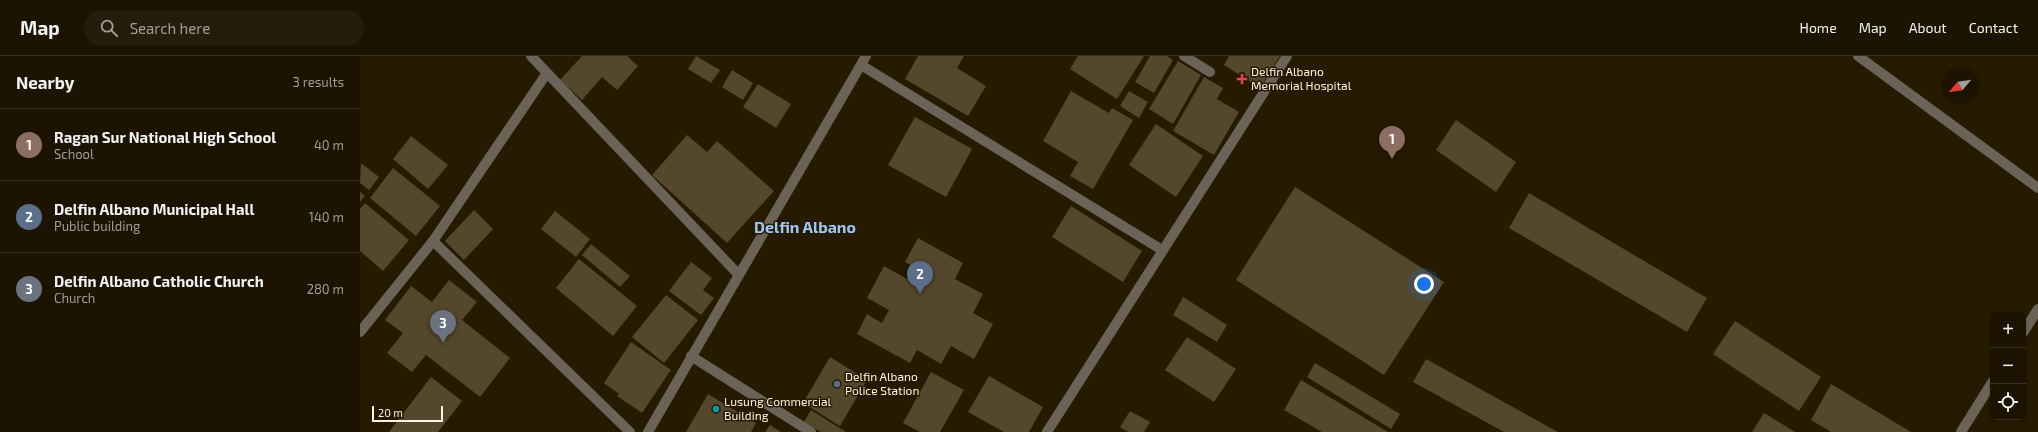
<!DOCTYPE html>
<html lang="en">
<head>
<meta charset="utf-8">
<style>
	:root { --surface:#1c1401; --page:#251d0b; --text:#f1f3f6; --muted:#a09e99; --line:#3a3323; --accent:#1a73e8 }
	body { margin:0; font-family:"Exo 2",sans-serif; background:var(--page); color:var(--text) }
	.controls { position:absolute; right:12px; bottom:12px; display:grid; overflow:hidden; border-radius:6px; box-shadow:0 1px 3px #0004 }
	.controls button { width:36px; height:36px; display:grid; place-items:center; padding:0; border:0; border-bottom:1px solid var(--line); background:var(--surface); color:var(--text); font:20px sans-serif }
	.compass { position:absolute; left:1582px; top:12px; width:36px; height:36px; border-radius:50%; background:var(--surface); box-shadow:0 1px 3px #0004; rotate:241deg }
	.scale { position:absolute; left:12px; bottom:10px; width:71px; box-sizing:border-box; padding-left:4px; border:2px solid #fbf3e4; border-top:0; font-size:11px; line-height:14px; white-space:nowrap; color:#fbf3e4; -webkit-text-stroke:3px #261a01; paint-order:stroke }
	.you { position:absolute; left:1064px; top:228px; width:14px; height:14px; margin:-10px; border:3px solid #fff; border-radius:50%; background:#1a73e8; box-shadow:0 0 0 6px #1a73e833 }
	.badge { display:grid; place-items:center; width:26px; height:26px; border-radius:50%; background:var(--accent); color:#fff; font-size:13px; font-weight:700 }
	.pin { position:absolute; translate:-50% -33px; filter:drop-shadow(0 1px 2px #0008) }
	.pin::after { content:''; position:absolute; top:21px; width:14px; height:12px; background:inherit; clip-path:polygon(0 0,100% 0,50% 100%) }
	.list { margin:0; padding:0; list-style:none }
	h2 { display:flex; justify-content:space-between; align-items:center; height:52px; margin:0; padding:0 16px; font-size:17px }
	h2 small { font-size:13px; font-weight:400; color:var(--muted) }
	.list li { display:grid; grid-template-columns:26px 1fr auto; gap:12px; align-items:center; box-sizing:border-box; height:72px; padding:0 16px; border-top:1px solid var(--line) }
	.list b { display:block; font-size:15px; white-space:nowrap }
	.list p { margin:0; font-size:13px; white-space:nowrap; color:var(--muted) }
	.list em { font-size:13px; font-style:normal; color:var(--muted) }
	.icon { flex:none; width:22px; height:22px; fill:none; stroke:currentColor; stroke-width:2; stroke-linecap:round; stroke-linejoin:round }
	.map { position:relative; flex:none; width:1678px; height:376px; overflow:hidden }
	header { display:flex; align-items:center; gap:24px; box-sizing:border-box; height:56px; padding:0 20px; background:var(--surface); border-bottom:1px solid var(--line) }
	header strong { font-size:19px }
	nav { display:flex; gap:22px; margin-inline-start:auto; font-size:14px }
	.search { width:280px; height:36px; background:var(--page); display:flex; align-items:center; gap:10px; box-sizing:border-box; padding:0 14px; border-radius:22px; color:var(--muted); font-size:15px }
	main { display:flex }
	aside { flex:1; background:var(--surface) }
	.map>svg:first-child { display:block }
	.building { fill:#55472c }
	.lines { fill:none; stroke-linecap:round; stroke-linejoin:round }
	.minor { stroke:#6c6358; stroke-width:10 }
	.health-dot { fill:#e0444e; stroke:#261a01; stroke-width:1.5 }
	.service-dot { fill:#5c6f8a; stroke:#261a01; stroke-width:1.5 }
	.culture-dot { fill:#0f9aa8; stroke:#261a01; stroke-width:1.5 }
	.labels { text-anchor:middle; stroke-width:3; stroke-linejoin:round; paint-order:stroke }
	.poi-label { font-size:12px; fill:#fbf3e4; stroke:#261a01; text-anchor:start }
	.district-label { font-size:16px; font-weight:bold; fill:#9fc6f6; stroke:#261a01 }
</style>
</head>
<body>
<header>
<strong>Map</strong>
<div class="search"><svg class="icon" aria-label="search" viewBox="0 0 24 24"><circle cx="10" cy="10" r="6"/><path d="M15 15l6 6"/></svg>Search here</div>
<nav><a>Home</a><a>Map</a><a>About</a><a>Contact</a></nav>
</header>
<main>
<aside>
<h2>Nearby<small>3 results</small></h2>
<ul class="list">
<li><span class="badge" style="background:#8d6e63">1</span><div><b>Ragan Sur National High School</b><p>School</p></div><em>40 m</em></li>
<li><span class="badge" style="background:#5c6f8a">2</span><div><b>Delfin Albano Municipal Hall</b><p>Public building</p></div><em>140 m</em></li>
<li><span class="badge" style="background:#6b7280">3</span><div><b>Delfin Albano Catholic Church</b><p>Church</p></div><em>280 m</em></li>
</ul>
</aside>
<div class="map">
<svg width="1678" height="376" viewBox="0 0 1678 376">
	<rect width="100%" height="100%" fill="#261a01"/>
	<path class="building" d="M222,0h45l11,10 -21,24 -15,-13 -20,23 -22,-20z
		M336,0l24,14 -9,13 -23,-14z
		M558,0h46l-7,12 29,18 -18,30 -63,-37z
		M718,0h66l-27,43 -47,-30z
		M790,0h17l6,4 -19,33 -19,-11z
		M869,0h51l-20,32 -36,-23z
		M818,5l23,14 -28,49 -24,-15z
		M372,14l21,13 -10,17 -21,-13z
		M844,21l19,11 -6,11 22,13 -25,43 -41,-24z
		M398,28l33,20 -15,24 -33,-21z
		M711,35l38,22 3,-5 21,12 -40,69 -23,-13 8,-14 -35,-21z
		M769,35l19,11 -9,16 -19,-12z
		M555,61l57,32 -26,48 -58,-32z
		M1096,64l60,42 -20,30 -60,-42z
		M796,68l47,32 -27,41 -47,-32z
		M327,79l20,17 10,-11 57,50 -47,52 -75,-68z
		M51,80l37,29 -20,24 -35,-30z
		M1,107l18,14 -10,13 -9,-7z
		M33,112l47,38 -24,30 -46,-38z
		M935,131l149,95 -60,93 -148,-95z
		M0,136l5,4 -5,6z
		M1169,137l178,105 -20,34 -178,-104z
		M5,147l44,37 -26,31 -23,-20v-42z
		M711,150l71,45 -19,31 -71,-45z
		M114,154l19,19 -29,31 -19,-19z
		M195,155l35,28 -14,18 -35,-28z
		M558,182l45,25 -8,16 28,15 -10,19 20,11 -19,35 -23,-13 -10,18 -24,-14 -7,13 -53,-29 10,-20 15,9 7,-13 -22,-12 17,-32 23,13 7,-12 -9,-5z
		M231,188l39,32 -10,11 -38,-32z
		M219,203l58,47 -24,30 -57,-48z
		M331,206l21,16 -9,12 11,8 -13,17 -32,-24z
		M89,224l28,22 -15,18 48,38 -30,39 -54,-42 -14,17 -25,-19 16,-20 -18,-13 26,-34 21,16z
		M306,239l32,25 -34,43 -32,-26z
		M823,241l44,28 -10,17 -44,-27z
		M1375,265l86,56 -22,34 -86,-57z
		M827,281l49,32 -22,33 -49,-32z
		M271,286l40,28 -29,43 -25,-17 2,-2 -15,-11z
		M470,301l37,23 -27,46 -37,-23z
		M1066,303l132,73h-54l-91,-50z
		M955,307l85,51 -9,15 -84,-52z
		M571,316l33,18 -24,42h-20l-17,-9z
		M629,320l54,31 -14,25h-25l-36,-20z
		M71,321l31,24 -24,31h-49z
		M941,324l87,52h-66l-38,-22z
		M1471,328l80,48h-80l-20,-12z
		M348,338l48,29 -5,9h-65z
		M451,354l35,22h-25l-17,-10z
		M770,355l20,11 -6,10h-16l-8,-5z
		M1404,357l31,19h-43z
		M410,369l11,7h-16z"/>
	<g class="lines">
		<path class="minor" d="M171,0l207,218
			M824,0l26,16
			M1498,0l180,132
			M501,9l301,185
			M73,185l197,191
			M0,276l73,-91 114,-168
			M1663,277l15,-24
			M331,300l120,76
			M288,376l218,-376
			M687,376l240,-376
			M1601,376l32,-51"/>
	</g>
	<path class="health-dot" d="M880 17h4v4h4v4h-4v4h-4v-4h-4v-4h4z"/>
	<circle class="service-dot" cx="477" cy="328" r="4"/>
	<circle class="culture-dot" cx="356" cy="353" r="4"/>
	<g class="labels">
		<g class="poi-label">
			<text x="891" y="20">Delfin Albano<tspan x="891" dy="14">Memorial Hospital</tspan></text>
			<text x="485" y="325">Delfin Albano<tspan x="485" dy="14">Police Station</tspan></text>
			<text x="364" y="350">Lusung Commercial<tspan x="364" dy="14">Building</tspan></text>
		</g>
		<g class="district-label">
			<text x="445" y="177">Delfin Albano</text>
		</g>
	</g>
</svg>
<div class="controls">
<button>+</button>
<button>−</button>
<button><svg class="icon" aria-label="locate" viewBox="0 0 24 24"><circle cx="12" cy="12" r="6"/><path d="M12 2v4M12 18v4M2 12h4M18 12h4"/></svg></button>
</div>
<svg class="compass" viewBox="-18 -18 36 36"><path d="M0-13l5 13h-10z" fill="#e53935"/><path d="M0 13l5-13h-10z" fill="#a09e99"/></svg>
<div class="scale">20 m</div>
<div class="you"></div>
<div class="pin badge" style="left:1032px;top:103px;background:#8d6e63">1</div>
<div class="pin badge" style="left:560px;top:238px;background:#5c6f8a">2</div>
<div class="pin badge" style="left:83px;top:287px;background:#6b7280">3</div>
</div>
</main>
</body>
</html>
